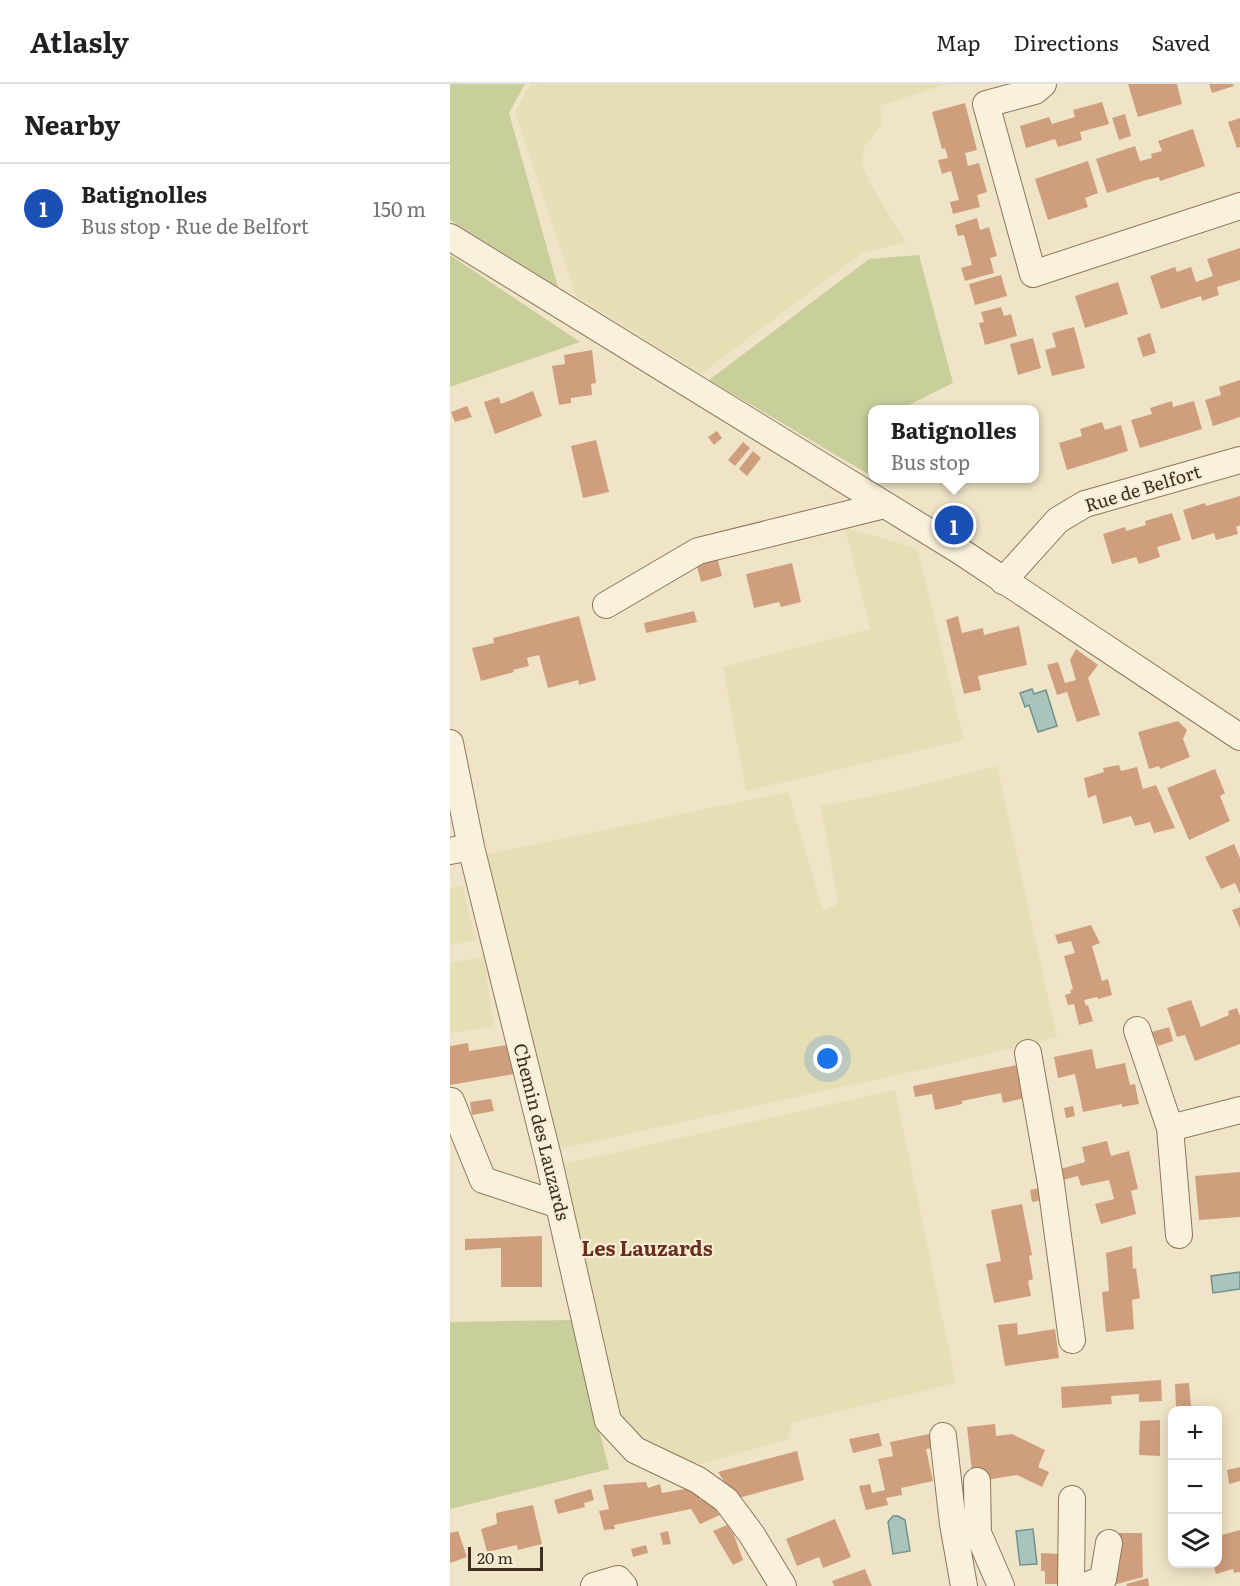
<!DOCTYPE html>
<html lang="en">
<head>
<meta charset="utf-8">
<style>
	:root { --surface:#fff; --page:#f6f6f6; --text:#202124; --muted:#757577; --line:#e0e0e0; --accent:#0b8043 }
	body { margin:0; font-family:Literata,serif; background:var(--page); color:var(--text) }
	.controls { position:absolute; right:18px; bottom:18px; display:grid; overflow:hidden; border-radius:12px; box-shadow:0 3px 15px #0003 }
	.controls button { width:54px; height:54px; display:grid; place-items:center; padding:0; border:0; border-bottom:2px solid var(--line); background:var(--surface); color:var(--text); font:30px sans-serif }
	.scale { position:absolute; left:18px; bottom:15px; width:75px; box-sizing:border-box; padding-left:6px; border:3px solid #3d2e20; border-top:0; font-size:16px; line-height:21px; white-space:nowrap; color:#3d2e20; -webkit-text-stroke:4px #f7eed8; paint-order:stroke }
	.you { position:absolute; left:378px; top:975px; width:21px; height:21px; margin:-15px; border:4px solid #fff; border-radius:50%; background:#1a73e8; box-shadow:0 0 0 9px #1a73e833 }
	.badge { display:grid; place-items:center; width:39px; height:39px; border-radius:50%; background:var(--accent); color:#fff; font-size:20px; font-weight:700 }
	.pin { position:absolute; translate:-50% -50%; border:3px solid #fff; box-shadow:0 2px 6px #0006 }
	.popup { position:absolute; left:418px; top:321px; width:171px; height:78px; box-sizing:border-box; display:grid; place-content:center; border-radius:12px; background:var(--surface); filter:drop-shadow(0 2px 4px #0005); font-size:20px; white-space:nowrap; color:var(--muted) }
	.popup b { font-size:22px; color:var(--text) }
	.popup::after { content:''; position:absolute; left:50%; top:100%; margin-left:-12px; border:12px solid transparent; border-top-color:var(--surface) }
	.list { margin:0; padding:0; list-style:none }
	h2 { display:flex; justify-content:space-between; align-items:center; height:78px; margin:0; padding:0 24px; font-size:26px }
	h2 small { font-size:20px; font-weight:400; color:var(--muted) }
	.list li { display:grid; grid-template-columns:39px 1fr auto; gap:18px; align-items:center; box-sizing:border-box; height:90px; padding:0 24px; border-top:2px solid var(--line) }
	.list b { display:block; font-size:22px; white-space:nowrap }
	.list p { margin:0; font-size:20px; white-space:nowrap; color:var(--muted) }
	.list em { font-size:20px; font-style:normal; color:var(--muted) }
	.icon { flex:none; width:33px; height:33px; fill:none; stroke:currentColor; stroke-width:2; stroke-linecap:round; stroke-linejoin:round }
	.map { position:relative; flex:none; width:790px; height:1502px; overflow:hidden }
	header { display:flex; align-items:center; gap:36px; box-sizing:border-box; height:84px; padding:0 30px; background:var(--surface); border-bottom:2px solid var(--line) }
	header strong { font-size:28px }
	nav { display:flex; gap:33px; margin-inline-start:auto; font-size:21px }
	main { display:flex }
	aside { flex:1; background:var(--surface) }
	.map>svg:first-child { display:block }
	.farmland { fill:#e6deb5 }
	.green { fill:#c9cf9b }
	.water { fill:#a9c4bc; stroke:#6f938a; stroke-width:1.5 }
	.building { fill:#cf9f7d }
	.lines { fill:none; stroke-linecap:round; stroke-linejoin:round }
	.minor-casing { stroke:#8d765c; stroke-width:28 }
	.minor { stroke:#faf1dc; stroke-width:26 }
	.labels { text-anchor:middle; stroke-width:4.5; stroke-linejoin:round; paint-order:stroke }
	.street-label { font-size:18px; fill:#3d2e20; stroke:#f7eed8 }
	.neighbourhood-label { font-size:20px; font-weight:bold; fill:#6b2e1e; stroke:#f7eed8 }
</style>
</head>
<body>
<header>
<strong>Atlasly</strong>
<nav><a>Map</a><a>Directions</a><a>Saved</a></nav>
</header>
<main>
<aside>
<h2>Nearby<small></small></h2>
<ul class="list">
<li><span class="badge" style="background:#1a4fb4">1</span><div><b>Batignolles</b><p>Bus stop · Rue de Belfort</p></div><em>150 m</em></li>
</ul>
</aside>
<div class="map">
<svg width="790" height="1502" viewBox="0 0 790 1502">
	<rect width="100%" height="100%" fill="#f0e4c8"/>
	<path class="farmland" d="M81,0h415l-66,22 2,19 -18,22 -2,16 8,21 36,58 -44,11 -161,121 -125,-78 -61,-184z
		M395,444l72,20 47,192 -218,51 -23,-124 147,-38z
		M547,682l60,271 -101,25 -392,86 -13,-5 -67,-288 304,-63 35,118 15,-6 -17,-98 74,-14z
		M12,801l14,55 -26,5v-57z
		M34,873l10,70 -44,6v-70z
		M445,1006l61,293 -164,40 -4,16 -86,25 -59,-16 -24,-29 -59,-254z"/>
	<path class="green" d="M0,0h75l-16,29 49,174 -108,-67z
		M0,171l130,87 -130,45z
		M469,171l34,128 -52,26 -28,1v67l-164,-97 160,-121z
		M122,1236l37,149 -159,40v-187z"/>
	<path class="water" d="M582,605l2,5 12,-4 11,36 -19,6 -9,-27 -4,2 -5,-14z
		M790,1188v17l-27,4 -2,-17z
		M443,1432h5l7,4 5,31 -17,3 -5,-32z
		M583,1445l4,35 -17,1 -4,-34z"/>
	<path class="building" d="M678,0h49l5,20 -44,13z
		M759,0h24l1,2 -22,7z
		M652,18l7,22 -29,8 2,8 -24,7 -3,-8 -29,9 -6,-22 29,-9 3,7 23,-7 -2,-7z
		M515,19l12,47 -12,3 3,13 11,-3 8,29 -10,3 3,12 -27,7 -3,-12 9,-2 -8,-29 -9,3 -4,-14 10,-2 -3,-10 -3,1 -10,-37z
		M675,30l6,22 -12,4 -7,-22z
		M790,34v29l-3,1 -9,-26z
		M743,45l12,37 -45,15 -1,-4 -13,3 -39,13 -11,-34 39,-13 5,15 12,-3 -1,-4 11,-3 -4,-10z
		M638,77l10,32 -13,5 3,9 -40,13 -13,-41z
		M527,134l3,12 9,-3 8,29 -7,2 4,15 -29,8 -4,-13 11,-3 -8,-30 -6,1 -3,-11z
		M790,164v32l-23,7 2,8 -17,6 -1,-5 -40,13 -11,-33 25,-9 2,5 14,-5 5,15 17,-6 -6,-17z
		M551,191l6,21 -32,9 -6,-21z
		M668,198l10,32 -43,14 -10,-32z
		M551,223l3,9 7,-2 6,22 -32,9 -6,-22 5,-1 -3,-10z
		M624,243l11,41 -33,8 -7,-26 11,-3 -4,-14z
		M700,249l6,20 -13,4 -6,-19z
		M583,254l8,30 -23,7 -8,-31z
		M142,266l4,33 -5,1 1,11 -21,3v5l-12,2 -7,-39 13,-2 -1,-9z
		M790,296v37l-27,9 -8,-26 16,-5 -2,-8z
		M83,307l9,25 -47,18 -11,-32 15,-5 2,7z
		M722,317l1,6 21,-6 8,28 -62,19 -9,-28 21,-6 -2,-6z
		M17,322l5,11 -17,5 -4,-10z
		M652,338l3,8 16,-5 7,26 -61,19 -8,-27 23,-7 -2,-7z
		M267,347l5,7 -8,7 -6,-8z
		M146,356l13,52 -26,6 -12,-52z
		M293,358l7,6 -15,18 -7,-6z
		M303,367l8,7 -14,18 -8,-7z
		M790,412v29l-4,2 2,7 -22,6 -2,-7 -22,7 -9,-30 22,-7 1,3z
		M722,429l9,27 -24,7 3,10 -21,7 -3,-7 -24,7 -9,-30 22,-7 1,4 20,-6 -1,-4z
		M267,473l5,19 -21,6 -5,-20z
		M342,479l9,39 -20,5 -2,-5 -25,6 -8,-34z
		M244,527l3,11 -51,11 -2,-10z
		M129,532l17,64 -17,5 -1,-5 -30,8 -9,-33 -12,3 2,8 -16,4 1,2 -33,9 -9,-33 22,-5 -1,-5z
		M508,532l4,17 21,-5 1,7 35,-9 8,39 -49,11 3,14 -17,4 -18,-74z
		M626,565l22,16 -10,13 12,37 -23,7 -10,-30 -10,3 -10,-30 11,-3 7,21 11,-3 -6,-20z
		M728,637l9,9 -4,9 7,18 -30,12 -1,-3 -10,3 -11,-37z
		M669,681l2,6 16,-4 6,22 13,-4 19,43 -21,5 -4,-11 -15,4 -4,-10 -28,8 -7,-29 -8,3 -4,-20 20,-6 -1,-4z
		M765,685l10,24 -5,3 10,25 -41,19 -22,-52z
		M784,760l6,14v36l-5,-11 -14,6 -16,-32z
		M790,823v21l-8,-18z
		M641,841l9,18 -8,3 10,35 6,-2 4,16 -14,4 -1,-2 -13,3 2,6 2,-1 5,16 -14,4 -5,-21 -6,1 -3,-10 6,-2 -1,-3 3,-1 -9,-33 11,-3 -4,-12 -13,3 -3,-9z
		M741,916l10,27 28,-12 -1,-4 9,-3 3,8v28l-45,17 -10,-26 -8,2 -10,-29z
		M719,943l4,14 -15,5 -6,-14z
		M18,959l1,8 38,-6 7,29 -64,11v-39z
		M642,965l4,20 29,-6 5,22 5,-1 4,20 -17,3v-3l-39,8 -8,-38 -17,4 -4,-21z
		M572,980l7,33 -26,6 -2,-10 -39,8v3l-27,6 -3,-16 -17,3 -2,-11z
		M41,1015l3,12 -22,4 -2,-13z
		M623,1022l2,10 -9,2 -2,-10z
		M657,1057l4,15 18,-5 9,38 -7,2 5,23 -35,10 -6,-20 19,-5 -5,-19 -28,6 -3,-10 -19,5 -2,-11 28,-8 -3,-15z
		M790,1088v45l-41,3 -4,-44z
		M595,1103l2,12 -15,3 -2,-12z
		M572,1120l10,51 -3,1 4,23 -5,2 3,15 -37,7 -8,-39 15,-3 -10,-51z
		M92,1152v51h-41v-39l-36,2v-11z
		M682,1162l1,23 3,-1 4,30 -8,2 2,29 -28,3 -4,-40 7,-1 -3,-38z
		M567,1239l1,12 37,-6 4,29 -54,8 -7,-41z
		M711,1296l1,21 -23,1v-8l-28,2 1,8 -50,4 -1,-21z
		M739,1299l2,23 -15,2 -1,-24z
		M710,1336v36l-21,-1 1,-34z
		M545,1340l1,12 16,-2 33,16 -7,17 11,5 -7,15 -25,-12 -31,5 -1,-10 -13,2 -5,-45z
		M429,1349l3,13 -29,7 -4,-14z
		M479,1350l3,14 -6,1 7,32 -32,7 1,7 -16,3 2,7 -22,5 -7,-24 11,-2 2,9 13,-3 -7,-31 15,-3 -3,-14z
		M347,1367l7,29 -69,19 -17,-27z
		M790,1383v14l-11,3 -2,-14z
		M196,1398l2,6 12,-4 2,9 34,-6 4,13 6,-1 14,16 -20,9 -9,-15 -77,16 1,4 -11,1 -5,-19 10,-2 -6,-24z
		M141,1405l3,11 -10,3 1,4 -27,7 -4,-14z
		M83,1421l9,39 -24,6 -1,-5 -30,7 -6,-23 16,-5 -1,-11z
		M385,1435l16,38 -28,11 -4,-11 -22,9 -11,-27z
		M277,1441l7,10 9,25 -10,5 -20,-34z
		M790,1446v42l-6,1 -1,-4 -17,5 -3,-10 5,-1v-27z
		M8,1447l9,26 -17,6v-30z
		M218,1447l3,13 -8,1 -3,-12z
		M666,1449h26l1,44 -30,8z
		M196,1461l2,8 -15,4 -2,-8z
		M591,1469l21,1v30h-17v-13h-4z
		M415,1485l7,17h-38l-2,-5z
		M698,1494l1,8h-22l-1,-2z"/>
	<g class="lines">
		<defs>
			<path id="minor" d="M593,0l-8,7 -49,13 47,170 207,-68
				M0,153l510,314 280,186
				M553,497l55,-61 27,-16 155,-44
				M156,521l92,-54 187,-46
				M0,659l21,104 77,310 60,264 27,29 63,30 28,20 26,35 31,51
				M0,767l21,-4
				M687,946l33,98 70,-18
				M578,969l23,131 21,156
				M1,1017l32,79 76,25
				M720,1044l9,107
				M493,1352l10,88 11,62
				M527,1397l1,52 23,53
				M144,1502l24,-7 6,7
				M621,1502l1,-87
				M635,1502l18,-7 6,-36"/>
		</defs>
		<use href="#minor" class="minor-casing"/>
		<use href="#minor" class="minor"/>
	</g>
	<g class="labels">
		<g class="street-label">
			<text transform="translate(693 405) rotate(-17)" y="6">Rue de Belfort</text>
			<text transform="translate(91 1048) rotate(76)" y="6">Chemin des Lauzards</text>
		</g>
		<g class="neighbourhood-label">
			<text x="197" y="1172">Les Lauzards</text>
		</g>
	</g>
</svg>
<div class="controls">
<button>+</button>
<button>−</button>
<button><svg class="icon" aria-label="layers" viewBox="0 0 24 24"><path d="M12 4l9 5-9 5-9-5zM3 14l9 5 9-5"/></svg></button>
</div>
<div class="scale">20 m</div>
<div class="you"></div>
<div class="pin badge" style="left:504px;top:441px;background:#1a4fb4">1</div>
<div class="popup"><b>Batignolles</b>Bus stop</div>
</div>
</main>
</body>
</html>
